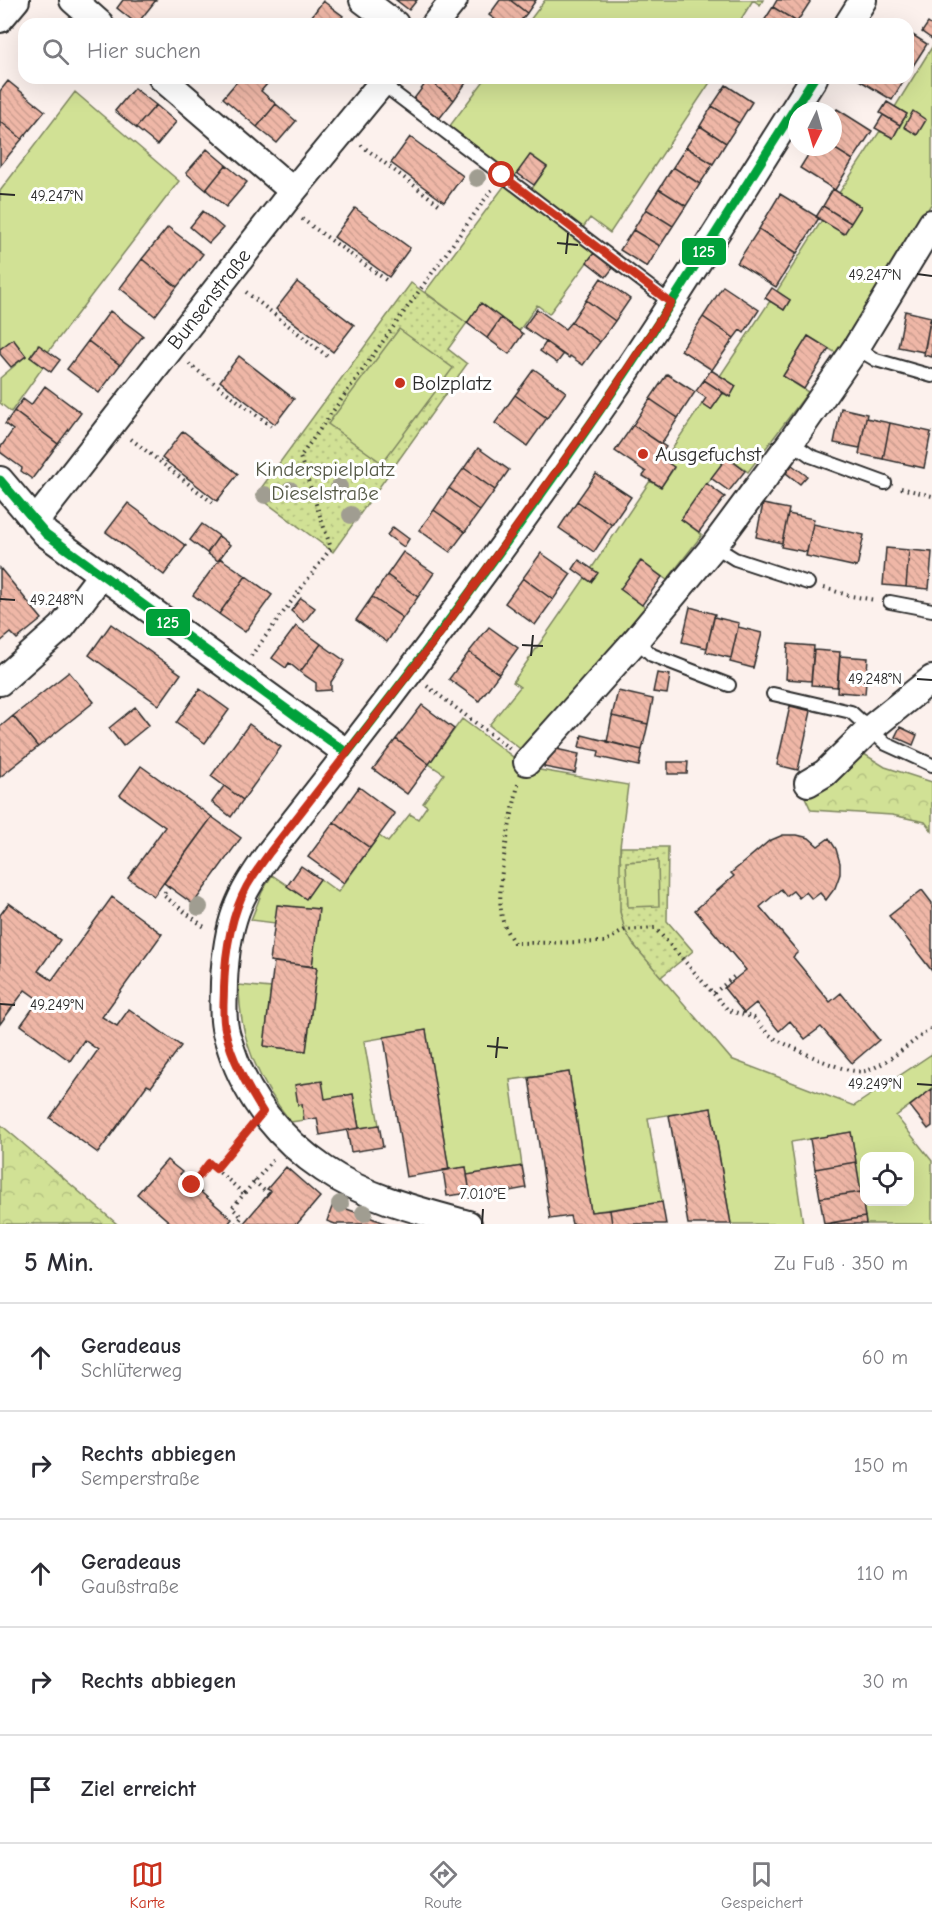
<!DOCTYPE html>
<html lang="de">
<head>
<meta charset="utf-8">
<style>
	:root { --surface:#fff; --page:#f7f7f7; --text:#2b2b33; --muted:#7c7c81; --line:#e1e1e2; --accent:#c8321e }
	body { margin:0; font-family:"Comic Neue",sans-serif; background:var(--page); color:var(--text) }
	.controls { position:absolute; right:18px; bottom:18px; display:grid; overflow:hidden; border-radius:12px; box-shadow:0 6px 24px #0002 }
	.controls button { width:54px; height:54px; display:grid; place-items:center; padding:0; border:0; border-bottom:2px solid var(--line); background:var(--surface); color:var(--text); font:30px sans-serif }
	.compass { position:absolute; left:788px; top:102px; width:54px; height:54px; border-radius:50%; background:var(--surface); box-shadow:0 6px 24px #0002; rotate:185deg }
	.stop { position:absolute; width:18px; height:18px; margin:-14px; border:4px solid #c8321e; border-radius:50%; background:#fff }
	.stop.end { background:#c8321e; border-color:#fff; box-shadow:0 2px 6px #0008 }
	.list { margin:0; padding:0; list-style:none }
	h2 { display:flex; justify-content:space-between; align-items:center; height:78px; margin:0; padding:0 24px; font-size:26px }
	h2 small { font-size:20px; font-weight:400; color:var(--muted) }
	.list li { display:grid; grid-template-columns:39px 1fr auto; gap:18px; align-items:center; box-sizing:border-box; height:108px; padding:0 24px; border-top:2px solid var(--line) }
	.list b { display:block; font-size:22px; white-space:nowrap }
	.list p { margin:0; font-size:20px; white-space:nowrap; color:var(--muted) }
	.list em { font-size:20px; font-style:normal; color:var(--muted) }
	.icon { flex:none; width:33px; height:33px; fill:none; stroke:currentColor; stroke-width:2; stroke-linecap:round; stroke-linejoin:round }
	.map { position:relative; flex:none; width:932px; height:1224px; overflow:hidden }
	.search { position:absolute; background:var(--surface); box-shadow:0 6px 24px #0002; left:18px; right:18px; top:18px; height:66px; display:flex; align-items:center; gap:15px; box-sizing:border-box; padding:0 21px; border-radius:18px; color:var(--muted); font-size:22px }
	.sheet { height:618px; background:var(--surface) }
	nav { display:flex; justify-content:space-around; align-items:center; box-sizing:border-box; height:84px; border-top:2px solid var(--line); background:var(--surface); font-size:16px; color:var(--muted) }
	nav a { display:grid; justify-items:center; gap:3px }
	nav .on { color:var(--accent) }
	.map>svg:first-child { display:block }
	.forest { fill:url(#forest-crowns); stroke:#7e8660; stroke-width:1.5 }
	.park { fill:url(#park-dots); stroke:#7e8660; stroke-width:1.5 }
	.garden { fill:#d1e195; stroke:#7e8660; stroke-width:1.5; fill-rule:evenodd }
	.building { fill:url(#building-back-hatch); stroke:#2b2b2b; stroke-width:1.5 }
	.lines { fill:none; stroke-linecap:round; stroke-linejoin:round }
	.service-casing { stroke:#2b2b2b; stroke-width:16 }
	.minor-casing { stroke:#2b2b2b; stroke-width:30 }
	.path { stroke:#2b2b2b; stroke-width:4; stroke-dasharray:1.5 4.5; stroke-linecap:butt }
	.service { stroke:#fff; stroke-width:12 }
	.minor { stroke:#fff; stroke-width:26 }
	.bus-1-casing { stroke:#fff; stroke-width:14 }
	.bus-1 { stroke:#00a13a; stroke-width:9 }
	.tree { fill:#a09d91 }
	.route { stroke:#c8321e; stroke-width:8 }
	.ticks { fill:none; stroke:#2b2b2b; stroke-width:2 }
	.poi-dot { fill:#c8321e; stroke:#fff; stroke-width:2 }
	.labels { text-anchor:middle; stroke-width:6; stroke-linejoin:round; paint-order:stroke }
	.street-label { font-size:21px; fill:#2b2b2b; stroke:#fff }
	.poi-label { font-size:21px; fill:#2b2b2b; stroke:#fff; text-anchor:start }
	.park-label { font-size:21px; fill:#545846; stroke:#fff }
	.ticks-label { font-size:15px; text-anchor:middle; fill:#2b2b2b; stroke:#fff; stroke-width:6; stroke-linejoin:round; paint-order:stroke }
	.line-badge { stroke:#fff; stroke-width:2 }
	.badge-label { font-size:16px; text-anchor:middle; font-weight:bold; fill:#fff }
</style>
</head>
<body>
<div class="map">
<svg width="932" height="1224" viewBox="0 0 932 1224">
	<defs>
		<pattern id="forest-crowns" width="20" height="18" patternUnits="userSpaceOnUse" patternTransform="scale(1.5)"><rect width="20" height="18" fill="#d1e195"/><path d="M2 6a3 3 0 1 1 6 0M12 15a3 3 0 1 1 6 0" fill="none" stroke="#b4c181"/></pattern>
		<pattern id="park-dots" width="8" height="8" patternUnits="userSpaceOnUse" patternTransform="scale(1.5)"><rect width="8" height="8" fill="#d1e195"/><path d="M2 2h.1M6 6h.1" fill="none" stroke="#b4c181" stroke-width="1.8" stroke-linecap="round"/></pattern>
		<pattern id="building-back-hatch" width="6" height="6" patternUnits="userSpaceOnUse" patternTransform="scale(1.5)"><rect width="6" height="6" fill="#efb7a7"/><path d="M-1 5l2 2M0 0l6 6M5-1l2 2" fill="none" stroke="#cd9e90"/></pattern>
	</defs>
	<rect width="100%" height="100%" fill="#fcf1ed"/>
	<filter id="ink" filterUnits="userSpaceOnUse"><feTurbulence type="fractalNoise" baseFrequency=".0167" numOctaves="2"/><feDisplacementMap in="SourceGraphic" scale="12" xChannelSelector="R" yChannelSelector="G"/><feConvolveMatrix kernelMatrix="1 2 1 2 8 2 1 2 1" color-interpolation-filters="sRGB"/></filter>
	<g filter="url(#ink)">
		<path class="forest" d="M864,754l21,13 47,15v49l-7,-9 -33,-7 -81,-5 -6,-13 11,-5z
			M0,1124l117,100h-117z"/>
		<path class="park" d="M411,283l56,40 -19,26 19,15 -134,188 -77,-57z
			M620,847h48l-1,74 26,30 -32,26c-12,-14 -26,-28 -35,-45 -12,-24 -6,-58 -6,-85z"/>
		<path class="garden" d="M545,0h218l-3,5 -7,-5 -15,24h-211z
			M932,47v156l-96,150 -28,-17 -25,40 25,16 -60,80 -21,-15 -46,62 21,16 -35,45 -27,-19 -19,28 25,19 -123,143 -34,-26 31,-38 -7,-5 72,-104 6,4 6,-8 -6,-5 59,-88 11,6 13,-19 -10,-8 38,-56 9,6 12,-17 7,4 6,-11 -16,-10 50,-75 14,9 6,-10 -13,-9 45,-71 22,13 17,-26 -22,-14 41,-62 13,7 14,-24 -12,-7z
			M486,78h227l-103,155 -20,-15 -8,11 -51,-39 16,-23 -16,-12 -17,22 -65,-50z
			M75,92l104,89 -131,171 -10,-7 -8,12 13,10 -32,45 -11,-9v-25l26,-22 -13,-17 -13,10v-158z
			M505,185l89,68 -45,61 -12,-9 -18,26 -38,-27 -14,19 -42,-31z
			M399,329l54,39 -71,95 -54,-39z
			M462,719l66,49 100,17 -8,62v65l5,18 8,14 98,115 123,47 78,-52v35l-36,27 36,45v63h-66l-15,-92 -60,10 12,82h-72l-20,-116 -63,10 14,84 -71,10 -22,-140 -59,8 12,86 -55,9 -1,-8 -17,3 -23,-140 -62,11 15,84 -20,3 -6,-34 -51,10 2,16 -13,2c-33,-41 -52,-84 -52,-137l32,3 -7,58 42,5 11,-83 -5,-1 6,-57 -40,-5 -3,18 -24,-3 11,-28 10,-17 34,23 14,-19 18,13 41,-56 9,6 22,-28 8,5 9,-13 -4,-3 21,-29 -15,-10zM864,1156h46v46h-46z
			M658,860l1,46 -31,1 -2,-45z"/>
		<path class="building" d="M123,0h33l-19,24 -20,-16z
			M396,0h21l-8,10z
			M500,0h10l17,13 -9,11h-17l-12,-9z
			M510,0h26l-9,13z
			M777,0h30l3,2 -13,20 -24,-15z
			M323,1l20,15 -6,8h-31z
			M773,7l24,15 -1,2h-34z
			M928,23l4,3v13l-10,-7z
			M908,32l19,12 -18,28 -1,-1z
			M240,78h20l7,6 -6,7 15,13 -19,23 -34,-29z
			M430,78h35l3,2 -14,20 -26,-20z
			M861,78h44l-13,22 -33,-20z
			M428,80l26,20 -15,19 -26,-19z
			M8,81l37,30 -23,28 -22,-18v-30z
			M726,85l26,17 -13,21 -27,-17z
			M134,88l22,17 -20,23 -21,-17z
			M887,102l20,12 -7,11 -20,-12z
			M276,104l20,17 -19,22 -20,-16z
			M156,105l20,17 -19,23 -21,-17z
			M712,106l27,17 -13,20 -26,-17z
			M837,109l35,22 -19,29 -21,-13 1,-31z
			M913,111l13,9 -9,15 -13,-8z
			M883,115l17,10 -7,13 -18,-10z
			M0,121l22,18 -22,27z
			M700,126l26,17 -13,21 -27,-17z
			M410,137l53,39 -19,26 -53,-39z
			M686,147l27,17 -13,20 -27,-17z
			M813,147h19l21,13 -18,30 -35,-22z
			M207,149l19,16 -20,25 -20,-17z
			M530,155l17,12 -13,18 -17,-12z
			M226,165l21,17 -21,25 -20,-17z
			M673,167l27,17 -14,22 -27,-17z
			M659,189l27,17 -13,20 -27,-17z
			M833,189l28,18 -10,16 -28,-17z
			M780,194l39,24 -22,35 -38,-24z
			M823,206l28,17 -7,11 -28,-17z
			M355,208l55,40 -21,29 -55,-40z
			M646,209l27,17 -13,20 -27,-16z
			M203,211l20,17 -14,15 -19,-16z
			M168,227l35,27 -26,33 -35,-28z
			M759,229l38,24 -21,34 -39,-24z
			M633,230l27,16 -13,21 -27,-17z
			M594,253l19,15 -7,9 -19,-15z
			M142,259l35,28 -22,29 -35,-28z
			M601,278l29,21 -15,22 -29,-21z
			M297,282l57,43 -21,27 -57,-43z
			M723,286l36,24 -15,23 -4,-3 -6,8 -31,-21z
			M772,288l18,12 -6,10 -19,-12z
			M586,300l29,21 -15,21 -29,-20z
			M481,303l20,15 -14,20 -20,-15z
			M537,309l28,20 6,-7 29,20 -17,23 -13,-9 -1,2 -45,-31z
			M110,311l33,25 -23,29 -32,-24z
			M905,311l26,6 -7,35 -26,-5z
			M703,317l31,21 -22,32 -31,-20z
			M501,318l22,16 -14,20 -22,-16z
			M930,320h2v37l-8,-2z
			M808,336l21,13 -25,40 -21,-13z
			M13,339l13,17 -15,11 -11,-13v-5z
			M88,341l32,24 -21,28 -32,-24z
			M546,342l17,13 -6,8 -17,-12z
			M39,345l21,15 -9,12 -21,-15z
			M239,356l55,43 -19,25 -55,-43z
			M534,369l32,23 -19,26 -32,-23z
			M711,370l25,16 -6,11 -26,-17z
			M667,374l28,18 -17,26 -28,-19z
			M704,380l19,13 -12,17 -9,-6 4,-6 -10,-7z
			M45,386l36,27 -23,31 -44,-33 9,-12 8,6z
			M515,395l32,23 -20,28 -32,-23z
			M650,399l28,19 -17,26 -28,-19z
			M841,408l26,6 -7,34 -26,-5z
			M14,411l44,33 -26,35 -11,-8 1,-3 -22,-16v-4l13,-18 -8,-6z
			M866,418l24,5 -7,36 -24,-5z
			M890,423l41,9 -7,36 -41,-9z
			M633,425l33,22 -7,10 15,10 -13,20 -18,-11 3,-4 -31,-21z
			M183,431l55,43 -21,27 -55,-43z
			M478,448l31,22 -14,20 -31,-22z
			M727,457l18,14 -16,20 -18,-13z
			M792,465l15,11 -7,8 -14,-11z
			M464,468l31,22 -15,21 -31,-23z
			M596,474l35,23 -19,28 -35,-24z
			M706,483l19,14 -26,35 -18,-13z
			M449,488l31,23 -15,21 -31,-22z
			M577,501l35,24 -18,27 -35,-24z
			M128,503l58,43 -22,29 -58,-43z
			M763,504l26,5 -7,34 -26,-6z
			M434,510l31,22 -15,20 -31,-22z
			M788,514l26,5 -7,33 -26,-5z
			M202,524l17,12 -12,17 -17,-13z
			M813,524l51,11 -7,32 -51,-11z
			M393,527l16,12 -5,8 -17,-12z
			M219,536l11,9 -12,16 -11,-8z
			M886,548l23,2 -3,37 -23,-2z
			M909,550l23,2 -3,37 -23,-2z
			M403,552l31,21 -16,24 -31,-22z
			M541,553l30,21 -18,26 -30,-22z
			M220,558l26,18 -27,38 -26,-19z
			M579,560l19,13 -7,9 -18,-13z
			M641,561l21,16 -20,28 -22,-16z
			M0,568l42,51 -25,20 -6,-6 -11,9z
			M387,575l31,22 -15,21 -31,-21z
			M246,576l26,19 -27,37 -26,-18z
			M523,578l30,22 -18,25 -30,-22z
			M372,597l31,21 -16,24 -31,-22z
			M301,598l14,10 -11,14 -13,-11z
			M690,607l25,7 -8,34 -25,-6z
			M714,617l25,6 -8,35 -25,-6z
			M111,624l70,50 -22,31 -70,-50z
			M296,626l25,18 -21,28 -11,-9 -3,5 -14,-10z
			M489,627l29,21 -19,26 -30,-22z
			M738,627l24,6 -9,35 -23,-6z
			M321,644l24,17 -14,21v8l-15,1v-8l-16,-11z
			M788,644l26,2 -3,35 -25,-2z
			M814,650l26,2 -3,35 -26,-2z
			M469,652l30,22 -20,27 -30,-22z
			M840,656l28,2 -3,36 -28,-2z
			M69,672l25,30 -56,45 -25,-31z
			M657,673l13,2 -3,19 -14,-2z
			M200,689l29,21 -24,33 -29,-20z
			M618,691l35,8 -5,25 -36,-8z
			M422,705l32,24 -25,35 -33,-25z
			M790,706l21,5 -13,59 -21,-5z
			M135,707l14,18 -26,21 -14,-18z
			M13,716l25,31 -38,30v-50z
			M612,716l36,8 -6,26 -35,-8z
			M249,724l32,23 -38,53 -32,-24z
			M900,727l17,8 -4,10 -18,-8z
			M582,735l60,15 -3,16 -41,-9 1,-6 -20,-4z
			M396,739l33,25 -22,30 -34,-25z
			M547,747l32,7 -4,19 -31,-6z
			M668,762h20l-1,12h-19z
			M141,766l71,51 -58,79 -26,-18 37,-51 -45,-32z
			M224,786l19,14 -12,17 -19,-15z
			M359,787l36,27 -25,34 -36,-26z
			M212,817l29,21 -48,66 -29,-21z
			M334,822l36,26 -26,35 -36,-26z
			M783,835h14l12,3 9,8 11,-8 7,11 4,14v11l-5,14 -9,12 -6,-7 -8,6 -6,-7 -7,6 -6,-7 -7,5 -5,-7 -21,18 38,45 -5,5 37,45 11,-9 38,47 -27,23 -31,-36 -16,12 -15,-18 -11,10 -23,-28 -12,10 -20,-25 22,-18 -51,-60 39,-34 -3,-3 38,-32z
			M301,866l19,13 -14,20 -19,-13z
			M922,890l10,13v68l-43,-55z
			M112,897l50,37 -60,83 15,9 12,-17 52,37 -30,41 -4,-2 -49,68 -48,-35 48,-68 -14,-10 -14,21 -49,-36 18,-25 -14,-10 -25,34v-109l9,-12 51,37 -22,31 14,9z
			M277,905l42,4 -7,58 -42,-6z
			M274,962l43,5 -11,84 -42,-5z
			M426,1030l23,140 -43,7 -22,-140z
			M569,1072l22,140 19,-2 2,14h-40l-2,-8 -20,3 -21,-141z
			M322,1081l3,18 28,-5 6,34 -39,7 -3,-17 -13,2 -2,-16 -4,1 -3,-20z
			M932,1089v37l-4,3 -18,-23z
			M711,1108l20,116h-43l-19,-109z
			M379,1125l4,22 -32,5 -4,-22z
			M851,1132l5,30 -41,7 -5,-30z
			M167,1160l15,12 -2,2 52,45 -4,5h-56l-35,-30z
			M856,1162l5,30 -41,6 -5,-29z
			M522,1166l4,22 -55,10 -4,-23z
			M286,1167l34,30 -23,27h-54l28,-33 -4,-2z
			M466,1167l4,26 -23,3 -4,-26z
			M861,1192l4,25 -41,7 -4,-26z
			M662,1202l4,22h-54l-2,-14z
			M333,1204l55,20h-53l-8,-3z
			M865,1217l1,7h-40z"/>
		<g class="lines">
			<defs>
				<path id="service" d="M381,83l290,220
					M856,348l20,12 56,16
					M791,442l20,14 74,27
					M714,546l21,13 73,24
					M890,602l42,8
					M636,640l16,15 77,30
					M773,694l78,18 35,32 46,21"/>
				<path id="minor" d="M73,0l27,24
					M363,0l32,24
					M0,19l16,-19
					M435,24l19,-24
					M848,24l15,-24
					M162,78l131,113
					M0,480l46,54 301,219
					M35,522l258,-331 93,-113
					M0,682l62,-55 40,-53
					M527,762l109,-122 78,-94 77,-104 65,-94 76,-125
					M808,783l17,-10 46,-45 61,-49
					M468,1224c-48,-13 -102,-26 -144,-55 -43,-29 -77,-70 -93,-120 -2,-7 -5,-14 -6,-21 -3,-15 -1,-31 -1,-46 1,-24 4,-49 12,-71 8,-22 21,-40 34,-59 114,-144 225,-291 330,-442 75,-108 143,-221 214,-332"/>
			</defs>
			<use href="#service" class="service-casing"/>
			<use href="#minor" class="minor-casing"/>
			<path class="path" d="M361,145l80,61
				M302,219l84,61
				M246,292l81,64
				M189,364l82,62
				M131,439l82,64
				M901,488l31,8
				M824,588l27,8 24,4
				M251,656l80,-108 -31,-91 193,-269
				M427,686l83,63
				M518,784c-6,34 -27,112 -13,143 2,6 6,11 9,16l90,-1 21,-12 30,-2 73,82 26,8 14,16 9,6c20,9 68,35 88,31 19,-4 50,-32 67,-43
				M169,887l-6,8 44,34
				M714,993l22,-18
				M216,1169l31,-38
				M254,1181l14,13
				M192,1185l17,-22 35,31
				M236,1224l6,-7 -10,-9 41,-48"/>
			<use href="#service" class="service"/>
			<use href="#minor" class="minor"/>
			<defs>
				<path id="bus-1" d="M0,480l46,54 301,219
					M347,753c98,-125 193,-253 281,-384 64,-96 124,-194 186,-291"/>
			</defs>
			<use href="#bus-1" class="bus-1-casing"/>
			<use href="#bus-1" class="bus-1"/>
		</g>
		<g class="tree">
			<circle cx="477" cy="178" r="9"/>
			<circle cx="339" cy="487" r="9"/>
			<circle cx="290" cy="490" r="9"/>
			<circle cx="265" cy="495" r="9"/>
			<circle cx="351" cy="515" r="9"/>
			<circle cx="199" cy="907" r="9"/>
			<circle cx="340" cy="1204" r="9"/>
			<circle cx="364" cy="1213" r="9"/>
		</g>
	</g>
	<g class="lines" filter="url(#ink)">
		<path class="route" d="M192,1185l17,-22 7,6 47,-57c-16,-26 -32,-53 -38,-83 -3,-13 -1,-28 -1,-41 1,-35 6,-71 23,-102 7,-12 15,-23 23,-34l172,-221 158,-221 71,-107 -169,-128"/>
	</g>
	<path class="ticks" d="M0,194l15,1M557,243l21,2M566,254l2,-21M917,274l15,2M0,599l15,1M522,645l21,1M531,656l2,-21M917,679l15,1M0,1004l15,1M487,1046l21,2M496,1058l2,-21M917,1084l15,1M482,1224l1,-15"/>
	<g class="poi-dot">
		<circle cx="400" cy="383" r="6"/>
		<circle cx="643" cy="454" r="6"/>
	</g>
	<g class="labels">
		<g class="street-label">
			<text transform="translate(209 299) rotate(-52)" y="7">Bunsenstraße</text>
		</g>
		<g class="poi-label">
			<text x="412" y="390">Bolzplatz</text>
			<text x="655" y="461">Ausgefuchst</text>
		</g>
		<g class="park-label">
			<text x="325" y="476">Kinderspielplatz<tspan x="325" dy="24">Dieselstraße</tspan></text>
		</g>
	</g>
	<g class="ticks-label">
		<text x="57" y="201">49.247°N</text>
		<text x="875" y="280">49.247°N</text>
		<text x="57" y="605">49.248°N</text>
		<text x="875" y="684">49.248°N</text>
		<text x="57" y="1010">49.249°N</text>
		<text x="875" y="1089">49.249°N</text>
		<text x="483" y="1199">7.010°E</text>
	</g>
	<g class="line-badge">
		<rect x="681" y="237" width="46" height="29" rx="6" fill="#00a13a"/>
		<rect x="145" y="608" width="46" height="29" rx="6" fill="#00a13a"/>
	</g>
	<g class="badge-label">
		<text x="704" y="257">125</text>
		<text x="168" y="628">125</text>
	</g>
</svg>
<div class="controls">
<button><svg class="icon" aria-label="locate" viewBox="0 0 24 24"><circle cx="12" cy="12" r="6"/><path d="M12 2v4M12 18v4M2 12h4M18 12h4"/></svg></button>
</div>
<svg class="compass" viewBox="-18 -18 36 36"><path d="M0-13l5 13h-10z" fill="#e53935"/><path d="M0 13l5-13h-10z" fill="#7c7c81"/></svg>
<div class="stop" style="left:502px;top:175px"></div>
<div class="stop end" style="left:192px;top:1185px"></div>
<div class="search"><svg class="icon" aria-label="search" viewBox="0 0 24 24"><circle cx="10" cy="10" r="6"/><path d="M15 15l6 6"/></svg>Hier suchen</div>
</div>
<section class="sheet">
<h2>5 Min.<small>Zu Fuß · 350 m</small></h2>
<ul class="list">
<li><svg class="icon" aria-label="ahead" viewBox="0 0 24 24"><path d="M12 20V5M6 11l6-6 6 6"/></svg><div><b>Geradeaus</b><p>Schlüterweg</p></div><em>60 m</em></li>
<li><svg class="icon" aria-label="right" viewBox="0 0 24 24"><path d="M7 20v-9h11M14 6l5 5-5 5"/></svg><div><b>Rechts abbiegen</b><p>Semperstraße</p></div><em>150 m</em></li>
<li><svg class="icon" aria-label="ahead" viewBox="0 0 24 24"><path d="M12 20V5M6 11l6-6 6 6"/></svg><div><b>Geradeaus</b><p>Gaußstraße</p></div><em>110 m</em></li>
<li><svg class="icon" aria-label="right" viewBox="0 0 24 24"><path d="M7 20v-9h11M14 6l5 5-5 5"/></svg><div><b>Rechts abbiegen</b></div><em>30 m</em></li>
<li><svg class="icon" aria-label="arrive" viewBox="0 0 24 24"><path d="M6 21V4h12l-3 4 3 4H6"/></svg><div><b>Ziel erreicht</b></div></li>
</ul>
</section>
<nav>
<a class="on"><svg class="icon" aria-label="map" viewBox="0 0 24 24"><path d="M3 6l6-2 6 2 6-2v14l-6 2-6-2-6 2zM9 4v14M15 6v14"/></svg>Karte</a>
<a><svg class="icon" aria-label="directions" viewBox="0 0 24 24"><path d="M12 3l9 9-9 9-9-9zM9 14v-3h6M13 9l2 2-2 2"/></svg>Route</a>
<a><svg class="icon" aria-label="saved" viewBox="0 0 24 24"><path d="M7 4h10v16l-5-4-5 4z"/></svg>Gespeichert</a>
</nav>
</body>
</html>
